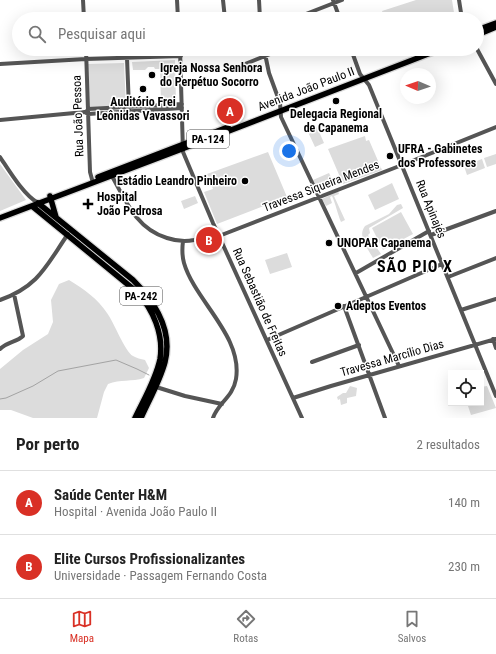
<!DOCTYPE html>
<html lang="pt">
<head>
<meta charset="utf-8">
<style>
	:root { --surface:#fff; --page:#f2f2f2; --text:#222; --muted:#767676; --line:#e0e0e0; --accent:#d93025 }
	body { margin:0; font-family:"Roboto Condensed",sans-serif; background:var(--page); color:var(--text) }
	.controls { position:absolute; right:12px; bottom:12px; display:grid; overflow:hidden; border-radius:0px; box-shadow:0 4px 16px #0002 }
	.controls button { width:36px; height:36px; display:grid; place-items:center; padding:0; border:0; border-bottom:1px solid var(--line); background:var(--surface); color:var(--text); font:20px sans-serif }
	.compass { position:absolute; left:400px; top:68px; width:36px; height:36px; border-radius:50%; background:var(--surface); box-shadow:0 4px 16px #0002; rotate:272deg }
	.you { position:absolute; left:289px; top:151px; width:14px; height:14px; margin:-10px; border:3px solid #fff; border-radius:50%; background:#1a73e8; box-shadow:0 0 0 6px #1a73e833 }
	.badge { display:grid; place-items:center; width:26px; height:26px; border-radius:50%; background:var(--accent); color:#fff; font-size:13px; font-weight:700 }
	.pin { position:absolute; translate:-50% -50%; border:2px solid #fff; box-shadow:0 1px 4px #0006 }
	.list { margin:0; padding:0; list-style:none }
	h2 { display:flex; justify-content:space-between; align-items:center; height:52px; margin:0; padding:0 16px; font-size:17px }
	h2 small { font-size:13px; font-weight:400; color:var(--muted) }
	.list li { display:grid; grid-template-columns:26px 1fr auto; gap:12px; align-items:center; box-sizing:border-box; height:64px; padding:0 16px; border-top:1px solid var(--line) }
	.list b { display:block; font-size:15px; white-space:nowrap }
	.list p { margin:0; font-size:13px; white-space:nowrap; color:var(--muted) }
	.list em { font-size:13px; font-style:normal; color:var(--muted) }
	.icon { flex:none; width:22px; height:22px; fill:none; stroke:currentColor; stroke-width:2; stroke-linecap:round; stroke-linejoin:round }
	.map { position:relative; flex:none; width:496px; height:418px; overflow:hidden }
	.search { position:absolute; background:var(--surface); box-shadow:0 4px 16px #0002; left:12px; right:12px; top:12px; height:44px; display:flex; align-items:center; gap:10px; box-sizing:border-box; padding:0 14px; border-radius:22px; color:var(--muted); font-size:15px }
	.sheet { height:180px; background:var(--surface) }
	nav { display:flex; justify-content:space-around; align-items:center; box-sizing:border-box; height:56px; border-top:1px solid var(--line); background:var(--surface); font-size:11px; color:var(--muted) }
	nav a { display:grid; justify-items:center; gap:2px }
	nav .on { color:var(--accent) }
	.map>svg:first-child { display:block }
	.green { fill:#dcdcdc }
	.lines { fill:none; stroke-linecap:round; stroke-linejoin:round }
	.stream { stroke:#a3a3a3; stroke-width:1 }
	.major-casing { stroke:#dbdbdb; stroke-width:8 }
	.minor { stroke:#555; stroke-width:4 }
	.major { stroke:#000; stroke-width:5.5 }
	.poi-dot { fill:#000; stroke:#fff; stroke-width:1.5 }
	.labels { text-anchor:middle; stroke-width:3; stroke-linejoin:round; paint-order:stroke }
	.shield { fill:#fff; stroke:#4c4c4c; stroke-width:1 }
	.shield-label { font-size:11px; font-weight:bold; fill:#000 }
	.poi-label { font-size:12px; font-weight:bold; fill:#000; stroke:#fff; text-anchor:start }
	.street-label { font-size:12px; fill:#000; stroke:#fff }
	.district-label { font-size:16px; font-weight:bold; letter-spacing:1px; fill:#000; stroke:#fff }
</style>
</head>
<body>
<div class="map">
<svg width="496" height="418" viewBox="0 0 496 418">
	<rect width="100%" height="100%" fill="#fff"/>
	<path class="green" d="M416,0h36l3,19h-70l-3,-8z
		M175,60l1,44h-15l-1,-35h-5l-1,-2h-6l-3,3h-12l-1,-8z
		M124,63l2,43 -37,3 -1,-45z
		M317,127l7,16 -9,4 -7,-15z
		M365,136l1,5 3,-1 13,30 -39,14 -15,-35z
		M268,152l19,45 -70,27 -13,-32 9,-3 -6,-15z
		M496,154v10l-9,3 -3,-9z
		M482,159l3,9 -18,7 -3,-9z
		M0,164l26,36 -26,11z
		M329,173l6,13 -16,6 -6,-12z
		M392,183l7,16 -24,11 -7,-15z
		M338,191l1,3 -5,2 11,24 -4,2c-4,-10 -5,-17 -9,-26l-2,1 2,6 -6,3 -4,-7z
		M195,196l3,7 -14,6 -3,-8z
		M401,204l2,4 -34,20 1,5 -2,2 13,19 -8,4c-5,-9 -16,-22 -8,-32l24,-12 8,-9z
		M401,212l12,22 -30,16 -11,-22z
		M287,253l5,14 -22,7 -5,-14z
		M69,280c15,9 29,19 38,33 7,9 18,39 26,43 3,2 8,3 12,4l4,8 -5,10c-12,4 -24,1 -36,6l-4,8 -7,26h-64l-22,-8h-11v-41l23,-19 25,-16 5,-12 -2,-22 8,-16z
		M350,386l7,2 -1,8 -9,2v5l-6,2 -1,-6 -2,1 -1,-3 6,-4h3z
		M487,386l9,22 -25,7 -4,-12h14v-16z"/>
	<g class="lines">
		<path class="stream" d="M0,399l6,-1 27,-12 25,-15 58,-11 21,9 12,6"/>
		<defs>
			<path id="major" d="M477,30l19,-7
				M477,35l19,-8
				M98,177l130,-50
				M50,196l6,21
				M38,203l95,77c21,21 40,50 32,82 -5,19 -16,38 -24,56
				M32,206l105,86c16,17 27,43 23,67 -4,20 -16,40 -25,59
				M0,218l182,-69 259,-100"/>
		</defs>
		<use href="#major" class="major-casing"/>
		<path class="minor" d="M83,0l1,19
			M177,0l1,19
			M223,0l2,19
			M259,0l1,19
			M333,0l7,19
			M459,0l3,19
			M293,19l49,-19
			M86,49l4,123 3,11
			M180,49l3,103 30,71 89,195
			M264,49l5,24 11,30 1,14 118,249
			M351,49l9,25 9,11 127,311
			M477,49l19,35
			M180,52l25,-1 11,-2
			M127,58l2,50
			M0,64l86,-5 95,-3
			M240,66l43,-17
			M87,111l1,-2 94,-5
			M0,120l85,-8 3,2 94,-6
			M0,157c10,15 23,37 38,46
			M112,176c14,26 25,53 55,62 9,3 18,4 27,2 8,-2 15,-7 22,-11
			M431,235l65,-24
			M219,236l183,-71 94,-38
			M183,241c-1,8 -1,15 1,22 11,38 59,73 52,116 -3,18 -18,24 -23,39
			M356,273l73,-42
			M448,277l48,-19
			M0,300c39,-14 46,-34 68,-66
			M344,306l41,112
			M461,310l35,-11
			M493,339l3,9
			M267,340l175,-76
			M0,349c7,-7 17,-7 23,-13l-9,-42
			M312,362l47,-17
			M153,386l32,10 37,8
			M293,398l38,-12 165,-47"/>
		<use href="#major" class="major"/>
	</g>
	<g class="poi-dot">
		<circle cx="152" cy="75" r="4"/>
		<circle cx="143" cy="89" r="4"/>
		<circle cx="336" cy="101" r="4"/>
		<circle cx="390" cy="156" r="4"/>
		<circle cx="245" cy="181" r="4"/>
		<path d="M86 198h4v4h4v4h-4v4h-4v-4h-4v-4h4z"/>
		<circle cx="329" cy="243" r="4"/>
		<circle cx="338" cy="306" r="4"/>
	</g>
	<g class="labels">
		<g class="shield">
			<rect x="187" y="130" width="42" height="18" rx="3"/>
			<rect x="120" y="287" width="42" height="18" rx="3"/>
		</g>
		<g class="shield-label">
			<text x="208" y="143">PA-124</text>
			<text x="141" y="300">PA-242</text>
		</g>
		<g class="poi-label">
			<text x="160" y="72">Igreja Nossa Senhora<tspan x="160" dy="14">do Perpétuo Socorro</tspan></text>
			<text x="143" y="106" text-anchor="middle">Auditório Frei<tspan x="143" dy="14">Leônidas Vavassori</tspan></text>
			<text x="336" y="118" text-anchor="middle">Delegacia Regional<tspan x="336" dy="14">de Capanema</tspan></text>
			<text x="398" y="153">UFRA - Gabinetes<tspan x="398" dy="14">dos Professores</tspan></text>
			<text x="237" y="185" text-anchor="end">Estádio Leandro Pinheiro</text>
			<text x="97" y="201">Hospital<tspan x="97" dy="14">João Pedrosa</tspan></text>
			<text x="337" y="247">UNOPAR Capanema</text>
			<text x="346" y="310">Adeptos Eventos</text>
		</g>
		<g class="street-label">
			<text transform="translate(306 89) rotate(-21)" y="4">Avenida João Paulo II</text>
			<text transform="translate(78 116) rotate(-92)" y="4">Rua João Pessoa</text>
			<text transform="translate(321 186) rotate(-21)" y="4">Travessa Siqueira Mendes</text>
			<text transform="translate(431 209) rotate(68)" y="4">Rua Apinajés</text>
			<text transform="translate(260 302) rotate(66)" y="4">Rua Sebastião de Freitas</text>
			<text transform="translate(392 358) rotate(-16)" y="4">Travessa Marcílio Dias</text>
		</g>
		<g class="district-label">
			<text x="415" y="272">SÃO PIO X</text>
		</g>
	</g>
</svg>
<div class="controls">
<button><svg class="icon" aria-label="locate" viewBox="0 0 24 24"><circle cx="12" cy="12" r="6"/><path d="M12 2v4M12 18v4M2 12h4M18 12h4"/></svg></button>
</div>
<svg class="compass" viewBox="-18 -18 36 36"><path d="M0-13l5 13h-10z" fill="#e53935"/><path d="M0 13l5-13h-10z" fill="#767676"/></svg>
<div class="you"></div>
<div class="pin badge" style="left:230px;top:111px">A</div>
<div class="pin badge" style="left:209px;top:240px">B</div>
<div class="search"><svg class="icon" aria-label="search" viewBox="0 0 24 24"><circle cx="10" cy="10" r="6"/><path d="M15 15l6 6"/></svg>Pesquisar aqui</div>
</div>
<section class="sheet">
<h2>Por perto<small>2 resultados</small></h2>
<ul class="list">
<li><span class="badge">A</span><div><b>Saúde Center H&amp;M</b><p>Hospital · Avenida João Paulo II</p></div><em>140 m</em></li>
<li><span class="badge">B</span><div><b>Elite Cursos Profissionalizantes</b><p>Universidade · Passagem Fernando Costa</p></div><em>230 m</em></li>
</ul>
</section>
<nav>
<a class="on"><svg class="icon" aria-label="map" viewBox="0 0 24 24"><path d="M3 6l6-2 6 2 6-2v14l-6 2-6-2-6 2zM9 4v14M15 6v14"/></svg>Mapa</a>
<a><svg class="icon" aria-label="directions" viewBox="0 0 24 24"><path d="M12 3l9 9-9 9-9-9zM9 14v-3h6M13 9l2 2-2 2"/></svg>Rotas</a>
<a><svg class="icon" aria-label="saved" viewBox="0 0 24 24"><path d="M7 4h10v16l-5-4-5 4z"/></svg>Salvos</a>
</nav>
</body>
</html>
